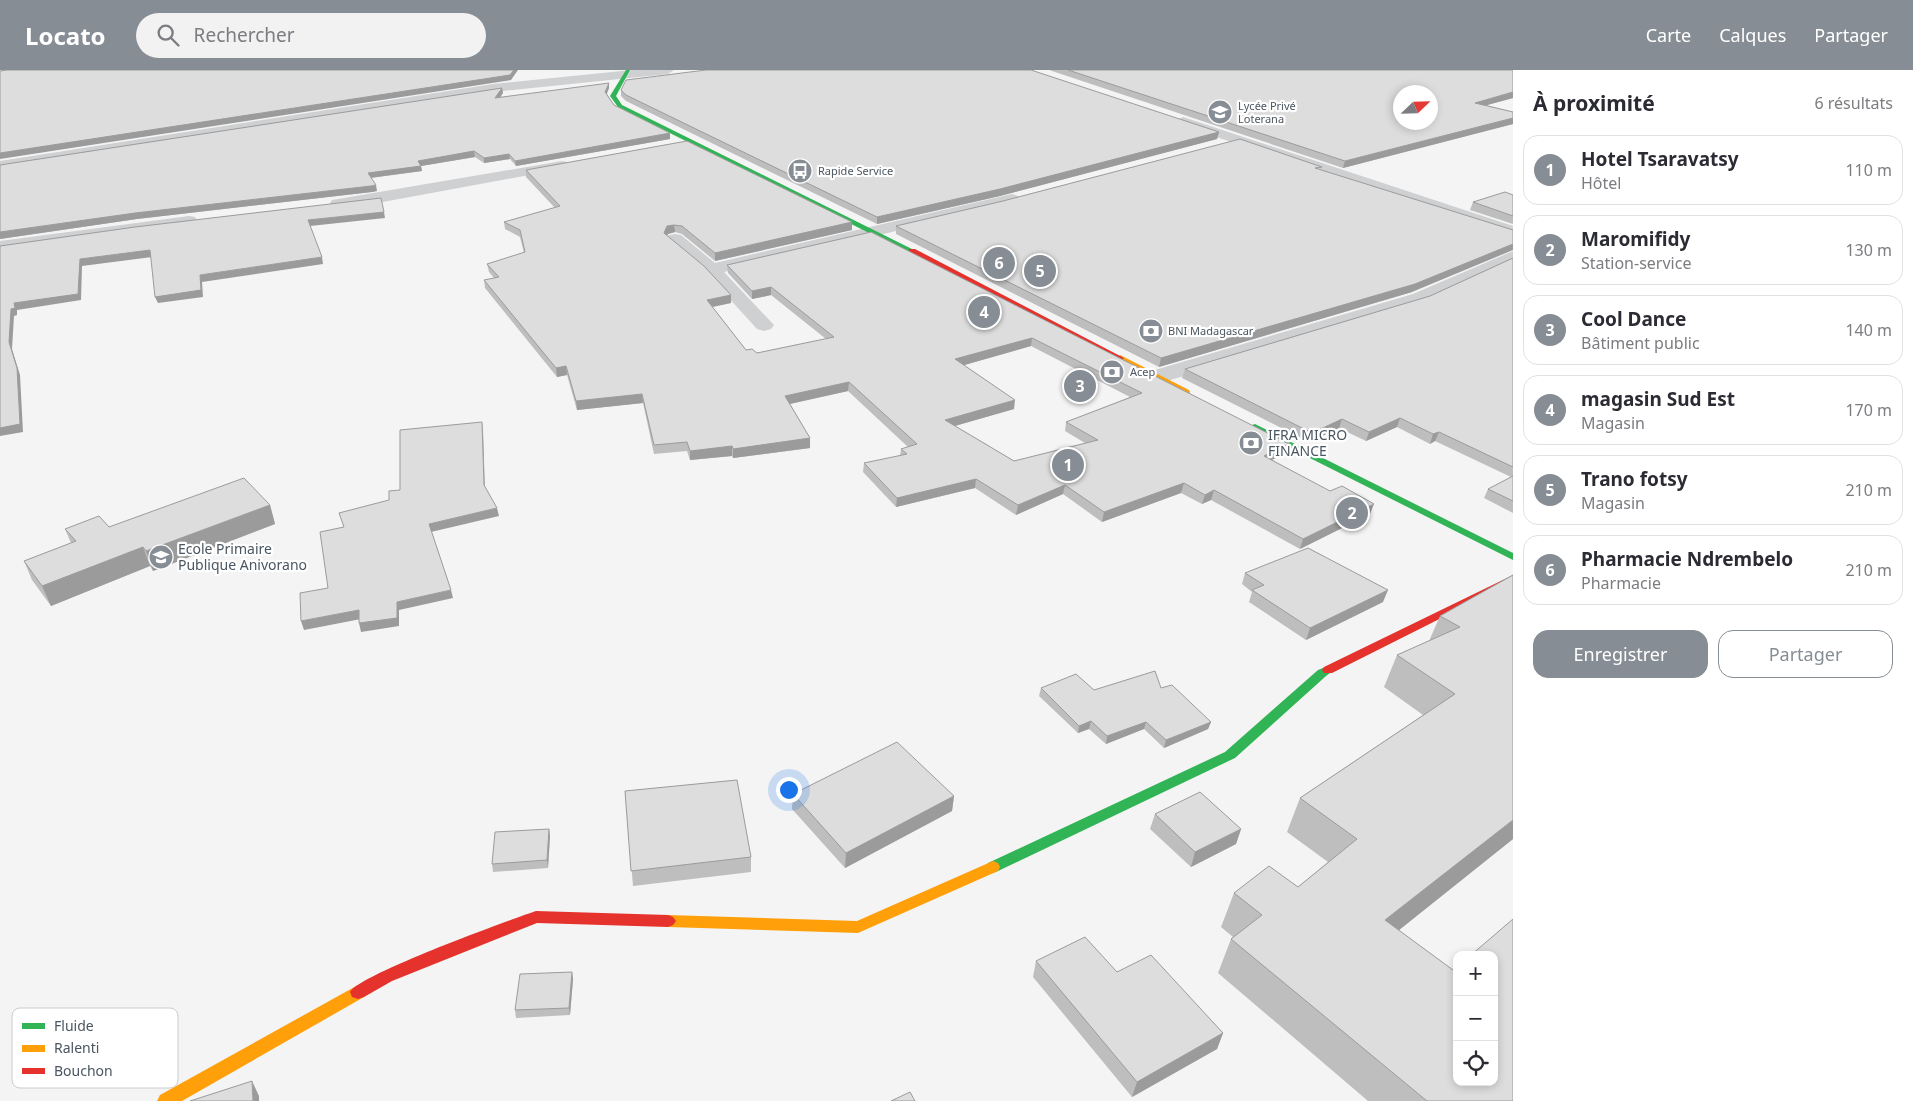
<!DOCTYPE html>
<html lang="fr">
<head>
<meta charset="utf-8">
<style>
	:root { --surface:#fff; --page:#f2f2f3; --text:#2b2b33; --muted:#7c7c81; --line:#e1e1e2; --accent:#868d94 }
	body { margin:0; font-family:"Noto Sans",sans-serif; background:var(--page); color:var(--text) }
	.controls { position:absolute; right:15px; bottom:15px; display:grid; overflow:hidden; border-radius:10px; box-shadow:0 2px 8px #0003 }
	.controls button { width:45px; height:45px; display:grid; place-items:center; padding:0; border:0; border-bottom:1px solid var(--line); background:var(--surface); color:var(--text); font:25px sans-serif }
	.compass { position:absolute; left:1393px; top:15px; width:45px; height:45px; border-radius:50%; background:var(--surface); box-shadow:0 2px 8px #0003; rotate:67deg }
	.you { position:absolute; left:788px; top:719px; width:18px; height:18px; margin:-12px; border:4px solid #fff; border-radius:50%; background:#1a73e8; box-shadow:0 0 0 8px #1a73e833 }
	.badge { display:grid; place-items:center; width:32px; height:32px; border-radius:50%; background:var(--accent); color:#fff; font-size:16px; font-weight:700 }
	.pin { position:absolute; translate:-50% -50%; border:2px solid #fff; box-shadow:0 1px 5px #0006 }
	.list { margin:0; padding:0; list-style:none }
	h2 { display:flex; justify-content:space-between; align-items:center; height:65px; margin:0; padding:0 20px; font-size:21px }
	h2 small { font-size:16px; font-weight:400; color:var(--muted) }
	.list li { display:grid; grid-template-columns:32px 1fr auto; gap:15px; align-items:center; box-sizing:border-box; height:70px; margin:0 10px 10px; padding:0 10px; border:1px solid var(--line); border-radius:15px }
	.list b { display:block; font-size:19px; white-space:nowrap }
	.list p { margin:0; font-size:16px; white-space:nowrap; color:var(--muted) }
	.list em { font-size:16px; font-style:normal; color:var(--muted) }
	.actions { display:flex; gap:10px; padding:15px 20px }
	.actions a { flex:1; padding:11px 0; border:1px solid var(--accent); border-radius:15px; text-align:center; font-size:18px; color:var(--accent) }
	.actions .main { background:var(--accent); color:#fff }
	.icon { flex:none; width:28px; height:28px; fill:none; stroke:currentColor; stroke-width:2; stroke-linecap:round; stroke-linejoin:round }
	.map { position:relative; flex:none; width:1513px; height:1031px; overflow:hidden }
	header { display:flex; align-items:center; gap:30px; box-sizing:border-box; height:70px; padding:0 25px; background:var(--accent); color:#fff }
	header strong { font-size:24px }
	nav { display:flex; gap:28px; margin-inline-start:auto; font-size:18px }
	.search { width:350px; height:45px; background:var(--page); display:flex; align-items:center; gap:12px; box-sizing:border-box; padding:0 18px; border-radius:28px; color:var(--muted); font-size:19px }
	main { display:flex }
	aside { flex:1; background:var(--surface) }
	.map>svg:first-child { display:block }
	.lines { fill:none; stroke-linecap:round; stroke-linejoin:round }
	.street { fill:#ced0d2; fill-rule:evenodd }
	.fast { fill:#30b455; fill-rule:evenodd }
	.slow { fill:#ff9f0a; fill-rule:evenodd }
	.jam { fill:#e5322d; fill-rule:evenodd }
	.wall { fill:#bebebf; fill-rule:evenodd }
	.shaded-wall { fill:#9b9b9b }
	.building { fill:#ddddde; stroke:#9b9b9b; fill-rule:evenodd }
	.labels { text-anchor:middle; stroke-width:4.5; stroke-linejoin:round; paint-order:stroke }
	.far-poi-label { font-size:11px; fill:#4a5661; stroke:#fff; text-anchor:start }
	.poi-label { font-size:14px; fill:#4a5661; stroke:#fff; text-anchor:start }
	.key { fill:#fff; stroke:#c9ccd0; stroke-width:1 }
	.key-label { font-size:14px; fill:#4a5661 }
</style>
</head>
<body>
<header>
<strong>Locato</strong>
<div class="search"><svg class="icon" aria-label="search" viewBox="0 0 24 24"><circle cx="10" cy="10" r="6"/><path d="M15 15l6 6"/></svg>Rechercher</div>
<nav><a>Carte</a><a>Calques</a><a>Partager</a></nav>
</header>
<main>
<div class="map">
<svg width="1513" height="1031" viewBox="0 0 1513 1031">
	<rect width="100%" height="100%" fill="#f4f4f4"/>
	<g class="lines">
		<path class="street" d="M632,0h42l-6,4 -175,18 -493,77v-8l493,-77z
			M1183,47l330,109v11l-335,-113 -2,-3z
			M562,91l5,1 2,3 -2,3 -195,36 -34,4 -6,-2 -2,-3 2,-3z
			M1012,124l6,2 2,3 -2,3 -294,70 50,53 -3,4 -7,2 -7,-2 -51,-56 -40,-34 3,-4 6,-1 6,1 34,28z
			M189,146l6,1 2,4 -2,4 -195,26v-10z
			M1513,181v12l-86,39 -263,80 -8,1 -8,-1 -3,-5 3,-5 265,-78z"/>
		<path class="fast" d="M626,0h4l-14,26 6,9 294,146 -7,2 -291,-146 -8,-11z
			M1255,354l258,129v7l-261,-131v-4z
			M1328,596l6,4 -8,6 -91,82 -237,113 -5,2 -5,-2 -2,-4 2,-4 237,-111 93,-82z"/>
		<path class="slow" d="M1120,285l69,35 1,2 -1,2h-6l-66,-34 -1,-2z
			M993,791l5,2 2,4 -2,4 -140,62 -190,-6 -5,-2 -3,-4 3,-4 5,-2 189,6z
			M358,915l6,2 2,5 -2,5 -182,104h-25l3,-6z"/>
		<path class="jam" d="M909,179h6l209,109 -4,3 -3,-1 -208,-107z
			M1513,505v7l-181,91h-8l-2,-3 2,-3z
			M536,841l132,4 5,2 3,4 -3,4 -5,2 -131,-4 -145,58 -28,16 -6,2 -6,-2 -2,-5c8,-17 159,-72 186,-81z"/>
	</g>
	<path class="wall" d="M1049,0h464v28l-27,7 27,7v12l-170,44z
		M502,18l1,5 -3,4 109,-9 -2,6 7,11 56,34 -154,27 -6,-7 -26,4 -9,-6 -54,9 1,5 -51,7 6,13 -5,1 -235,27 -137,20v-74z
		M621,20l598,42 -2,7 -217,57 -123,28 -251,-123 -5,-5z
		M526,100l326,52v8l-137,31 -33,-27 -7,-2 -7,2 -1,1 64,68 -19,4 34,43 11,3 69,-14 -55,-44 -19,4 -24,-26 -1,-8 144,-33 279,143 139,69 -3,9 -14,7 98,54 -70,35 -89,-49 -9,4 -21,-11 -79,29 -39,-28 -47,21 -41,-27 -79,19 -33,-35 1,-9 36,-7 1,-7 7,-2 -60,-56 -58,13 20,34v10l-77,10 -1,-2 -42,4 -3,-9 -33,3 -11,-51 -66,7 -10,-35 -10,2 -72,-89 -1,-8 10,-2 -5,-6 -2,-8 37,-11 -4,-16 -15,-8 -1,-7 51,-14 -29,-31zM1031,276l99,51 -64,25 -1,9 20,12 -71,18 -59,-35 59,-17 -50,-44z
		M1321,100l91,122 -253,75 -263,-133v-8z
		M1513,125v29l-43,-14 3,-8z
		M1513,188v255l-29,-15 4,-9 23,-12 -76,-36 -5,3 -33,-17 -31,14 -27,-13 -30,14 -127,-64 3,-9 245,-73z
		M270,435l5,19 -122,47 -3,-5 -99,40 -19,-26 -8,-19 47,-18 -6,-14 44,-2z
		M1245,503l138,29 -77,38 -57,-38 3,-10 -10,-8z
		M1513,505v264l-114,91 114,171h-145l-150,-128 13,-34 2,-2 -12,-10 13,-34 64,-6 30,-25 -41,-30 13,-34 123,-83 -39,-28 13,-32 32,-14 11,-25z
		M1041,618l53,2 67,-2 50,34 -3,7 -44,19 -20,-19 -38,15 -17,-15 -11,4 -39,-37z
		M625,721l126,66v15l-118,14z
		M793,724l161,2 -2,15 -107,57 -53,-59z
		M1155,744l86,15 -5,15 -45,23 -41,-38z
		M549,759l1,7 -2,32 -55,4 -1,-8z
		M1036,891l81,11 106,61 -6,16 -85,48 -99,-120z
		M572,902l1,7 -3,36 -54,3 -1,-8z"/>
	<path class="shaded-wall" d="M514,0h4l-7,10 -511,79v-6z
		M609,13v5l-4,9v-5z
		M502,18l1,5 -7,10 -1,-5z
		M1513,22v6l-40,11 2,-6z
		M1513,48v6l-170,44 2,-7z
		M1219,62l-2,7 -217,57 -123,28v-7z
		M670,63v6l-154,27 -1,-5z
		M474,81l1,6 -54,9 1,5 -53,7 -1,-5 50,-12z
		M509,84l1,5 -26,4v-5z
		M376,115l1,6 -5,1 -235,27 -137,20v-7l135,-19z
		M384,142l1,6 -75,8 -2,-6z
		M852,152v8l-137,31v-8z
		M674,155l1,7 -7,2 -3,6 -1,-7 3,-7z
		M1513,174v6l-101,42 -253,75 2,-9z
		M150,180l2,7 -70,9 -1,34 -64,10v5l-3,1 -2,33 8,26 3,57 -23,4v-8l11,-119 3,-6 66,-44z
		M322,187l1,7 -121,18 1,15 -45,6 -3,-6 45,-22z
		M771,217v8l-19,4v-8z
		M731,225v8l-24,5v-8z
		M1032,268l-1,8 -77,22 1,-9z
		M566,296l1,9 -10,2 -1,-9z
		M849,312l-1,9 -63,14v-9z
		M642,324l1,9 -66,7 -1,-9z
		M1015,330l-1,9 -70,20 1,-9z
		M1400,348l-3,9 -31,14 3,-9z
		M1342,349l-3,9 -30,14 3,-9z
		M482,352l1,8 2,63 -1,-8z
		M1439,362l-4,9 -5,3 3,-10z
		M810,368v10l-77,10v-9z
		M1289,374l-3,9 -25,12 3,-9z
		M732,376v10l-42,4v-9z
		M976,409l-1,9 -79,19 1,-9z
		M1184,413l-3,10 -79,29 2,-10z
		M1065,415l-2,9 -47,21 2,-10z
		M1214,420l-3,10 -9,4 3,-9z
		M1374,434l-4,10 -70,35 3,-10z
		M270,435l5,19 -122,47 -7,-20z
		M497,438l2,8 -68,16 -2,-8z
		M143,477l7,19 -99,40 -9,-20z
		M451,520l2,8 -54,12v16l-38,6 -2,-9 38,-21z
		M1388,520l-5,12 -77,38 4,-12z
		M359,540l2,9 -57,11 -3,-9z
		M1091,651l-2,8 -11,4 1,-7z
		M1146,652l-2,7 -38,15 1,-8z
		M1211,652l-3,7 -44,19 2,-8z
		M954,726l-2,15 -107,57 1,-15z
		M1513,750v19l-144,115 16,-34z
		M549,759l1,7 -2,32 -1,-8z
		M1241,759l-5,15 -45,23 4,-15z
		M572,902l1,7 -3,36 -1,-7z
		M1223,963l-6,16 -85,48 5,-15z
		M252,1011l7,15v5h-6z"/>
	<path class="building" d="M7,0h507l-4,5 -510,78v-82z
		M706,0h325l188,62 -219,57 -123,28 -251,-122 -5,-5 5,-10z
		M1068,0h445v22l-38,11 38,9v6l-168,43zM1400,22h30v30h-30z
		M609,13l-4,9 9,13 56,28 -155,28 -6,-7 -25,4 -10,-7 -56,10 3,5 -53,7 8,12 -5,1 -236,27 -135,19v-67l502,-77 -7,10z
		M1240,69l82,28 -7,1 198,62v14l-98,40 -254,74 -265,-132 107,-25z
		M687,71l165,81 -137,31 -33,-27 -8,-1 -7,1 -3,7 40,33 27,29 -24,5 39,50 6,-1 5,4 77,-16 -63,-50 -19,4 -25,-26 144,-33 276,140 3,3 5,1 134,68 -25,12 66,35 12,-5 32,18 -71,35 -89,-49 -9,5 -21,-12 -80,29 -39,-27 -47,20 -42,-26 -79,19 -33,-35 43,-9 -6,-5 16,-5 -68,-62 -64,14 25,42 -77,11 -1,-3 -42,5 -3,-9 -33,3 -12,-51 -66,7 -10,-35 -10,2 -72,-88 15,-3 -12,-13 38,-12 -5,-22 -16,-8 56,-16 -34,-36zM1032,268l110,55 -76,29 32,18 -84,21 -69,-41 70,-20 -60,-41z
		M1505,122l8,3v21l-40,-14z
		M381,128l3,14 -76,8 14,37 -122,18 1,15 -46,7 -5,-47 -70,9 -2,35 -64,9 1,5 -4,1 -2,33 8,26 3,56 -20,4v-182l135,-19z
		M1513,188v209l-74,-35 -6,2 -33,-16 -31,14 -27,-13 -30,14 -127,-64 245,-73z
		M482,352l2,63 13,23 -68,16 22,66 -54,12v16l-38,5v-13l-58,11 -1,-28 28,-5 -8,-56 24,-5 -5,-14 50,-13v-9l11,-1v-60z
		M1513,406v25l-25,-12z
		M244,408l26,27 -124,46 -3,-4 -101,39 -18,-25 52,-20 -11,-12 34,-13 10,11z
		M1308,478l80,42 -78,38 -58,-38 12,-5 -19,-12z
		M1513,505v245l-128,100 68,50 4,-3v115h37v-127h-23l42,-36v182h-86l-196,-162 31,-24 -28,-22 35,-27 29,21 59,-48 -57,-41 155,-104 -58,-39 63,-28 -20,-11z
		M1155,601l6,17 11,-3 39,37 -45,18 -20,-18 -39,14 -16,-15 -12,5 -38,-38 35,-14 18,16z
		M897,672l57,54 -108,57 -53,-59z
		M737,710l14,77 -120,14 -6,-80z
		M1200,722l41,37 -46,23 -40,-38z
		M549,759l-2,31 -55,4 3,-32z
		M1085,867l32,35 34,-17 72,78 -86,49 -101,-121z
		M572,902l-3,36 -54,2 5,-36z
		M252,1011l1,20h-63z
		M910,1022l5,9h-24z"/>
	<defs>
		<symbol id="school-disc" viewBox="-11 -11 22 22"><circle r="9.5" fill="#868d94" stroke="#fff"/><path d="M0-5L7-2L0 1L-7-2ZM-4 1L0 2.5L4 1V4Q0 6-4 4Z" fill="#fff"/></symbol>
		<symbol id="bus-disc" viewBox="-11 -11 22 22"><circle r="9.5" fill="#868d94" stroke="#fff"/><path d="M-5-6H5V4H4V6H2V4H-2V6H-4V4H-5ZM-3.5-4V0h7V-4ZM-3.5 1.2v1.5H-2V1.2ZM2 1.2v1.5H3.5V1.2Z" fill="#fff"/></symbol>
		<symbol id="bank-disc" viewBox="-11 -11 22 22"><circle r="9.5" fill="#868d94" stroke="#fff"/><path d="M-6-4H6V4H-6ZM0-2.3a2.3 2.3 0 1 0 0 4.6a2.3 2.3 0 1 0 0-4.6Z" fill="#fff"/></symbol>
	</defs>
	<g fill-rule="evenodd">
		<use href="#school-disc" x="1206" y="28" width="28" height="28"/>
		<use href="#bus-disc" x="786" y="87" width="28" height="28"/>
		<use href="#bank-disc" x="1137" y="247" width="28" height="28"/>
		<use href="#bank-disc" x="1098" y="288" width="28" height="28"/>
		<use href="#bank-disc" x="1237" y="359" width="28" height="28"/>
		<use href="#school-disc" x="147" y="473" width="28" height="28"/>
	</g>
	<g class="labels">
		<g class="far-poi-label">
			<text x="1238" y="40">Lycée Privé<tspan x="1238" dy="13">Loterana</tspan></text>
			<text x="818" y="105">Rapide Service</text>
			<text x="1168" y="265">BNI Madagascar</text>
			<text x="1130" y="306">Acep</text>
		</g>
		<g class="poi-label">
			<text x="1268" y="370">IFRA MICRO<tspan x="1268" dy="16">FINANCE</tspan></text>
			<text x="178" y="484">Ecole Primaire<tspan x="178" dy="16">Publique Anivorano</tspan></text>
		</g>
	</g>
	<rect x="12" y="938" width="166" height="80" rx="8" class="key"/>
	<rect x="22" y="953" width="23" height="6" fill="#30b455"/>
	<rect x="22" y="975" width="23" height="7" fill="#ff9f0a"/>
	<rect x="22" y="998" width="23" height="6" fill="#e5322d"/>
	<g class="key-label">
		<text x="54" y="961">Fluide</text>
		<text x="54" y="983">Ralenti</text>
		<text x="54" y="1006">Bouchon</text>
	</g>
</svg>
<div class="controls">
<button>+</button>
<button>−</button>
<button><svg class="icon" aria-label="locate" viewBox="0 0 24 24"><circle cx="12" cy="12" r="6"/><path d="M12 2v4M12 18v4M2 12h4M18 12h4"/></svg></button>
</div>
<svg class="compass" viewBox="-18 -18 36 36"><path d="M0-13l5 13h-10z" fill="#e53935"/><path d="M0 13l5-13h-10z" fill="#7c7c81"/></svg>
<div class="you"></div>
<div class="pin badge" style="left:1068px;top:395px">1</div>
<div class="pin badge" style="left:1352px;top:443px">2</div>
<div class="pin badge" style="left:1080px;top:316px">3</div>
<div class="pin badge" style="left:984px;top:242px">4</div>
<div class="pin badge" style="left:1040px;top:201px">5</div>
<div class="pin badge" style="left:999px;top:193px">6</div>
</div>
<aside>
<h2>À proximité<small>6 résultats</small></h2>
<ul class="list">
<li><span class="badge">1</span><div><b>Hotel Tsaravatsy</b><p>Hôtel</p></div><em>110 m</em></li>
<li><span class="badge">2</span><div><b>Maromifidy</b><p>Station-service</p></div><em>130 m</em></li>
<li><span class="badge">3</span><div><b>Cool Dance</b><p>Bâtiment public</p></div><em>140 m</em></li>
<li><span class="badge">4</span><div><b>magasin Sud Est</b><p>Magasin</p></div><em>170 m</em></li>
<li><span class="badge">5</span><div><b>Trano fotsy</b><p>Magasin</p></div><em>210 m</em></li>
<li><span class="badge">6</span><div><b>Pharmacie Ndrembelo</b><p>Pharmacie</p></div><em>210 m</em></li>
</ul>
<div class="actions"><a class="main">Enregistrer</a><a>Partager</a></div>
</aside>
</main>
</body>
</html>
